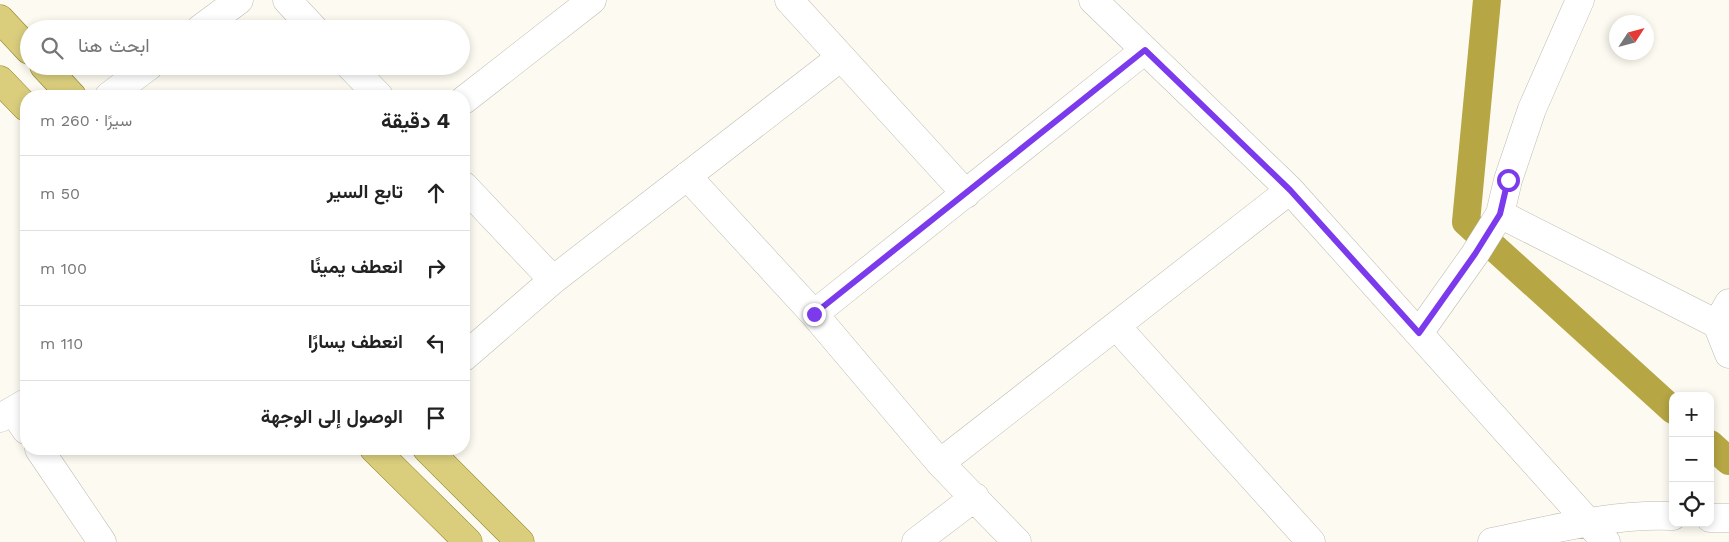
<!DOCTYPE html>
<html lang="ar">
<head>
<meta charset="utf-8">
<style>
	:root { --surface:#fff; --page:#f2f2f2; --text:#222; --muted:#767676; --line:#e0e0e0 }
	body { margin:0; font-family:"Work Sans",Vazirmatn,sans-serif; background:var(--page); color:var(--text); direction:rtl }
	.controls { position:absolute; right:15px; bottom:15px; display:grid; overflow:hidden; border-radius:10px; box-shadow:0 2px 8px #0003 }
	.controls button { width:45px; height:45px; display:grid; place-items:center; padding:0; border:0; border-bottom:1px solid var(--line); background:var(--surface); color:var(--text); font:25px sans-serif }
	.compass { position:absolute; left:1609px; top:15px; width:45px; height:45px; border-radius:50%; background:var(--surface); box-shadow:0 2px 8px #0003; rotate:54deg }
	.stop { position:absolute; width:15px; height:15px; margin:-11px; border:4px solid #7c3aed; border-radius:50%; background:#fff }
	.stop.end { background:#7c3aed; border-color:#fff; box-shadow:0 1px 5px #0008 }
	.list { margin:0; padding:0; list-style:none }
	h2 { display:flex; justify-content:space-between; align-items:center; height:65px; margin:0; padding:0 20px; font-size:21px }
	h2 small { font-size:16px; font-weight:400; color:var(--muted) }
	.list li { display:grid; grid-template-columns:32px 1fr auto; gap:15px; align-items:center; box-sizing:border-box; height:75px; padding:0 20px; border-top:1px solid var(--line) }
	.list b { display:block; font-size:19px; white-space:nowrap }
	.list em { font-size:16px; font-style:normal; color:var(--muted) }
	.icon { flex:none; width:28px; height:28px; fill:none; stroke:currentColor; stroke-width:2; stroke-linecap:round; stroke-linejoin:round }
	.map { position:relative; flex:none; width:1729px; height:542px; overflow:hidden; direction:ltr }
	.search { position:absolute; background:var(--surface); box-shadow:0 2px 8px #0003; left:20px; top:20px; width:450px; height:55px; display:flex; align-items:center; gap:12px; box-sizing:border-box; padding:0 18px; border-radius:28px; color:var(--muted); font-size:19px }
	.panel { position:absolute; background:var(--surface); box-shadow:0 2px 8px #0003; left:20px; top:90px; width:450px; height:365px; border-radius:20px; direction:rtl }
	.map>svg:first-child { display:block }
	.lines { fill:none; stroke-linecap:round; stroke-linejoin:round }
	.canal { stroke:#b6a644; stroke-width:28 }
	.minor-casing { stroke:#bdbbb1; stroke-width:29 }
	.major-casing { stroke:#8b7e25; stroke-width:29 }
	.minor { stroke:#fff; stroke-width:28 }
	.major { stroke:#dace7d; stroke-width:28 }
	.route { stroke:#7c3aed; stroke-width:6 }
</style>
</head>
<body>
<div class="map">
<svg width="1729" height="542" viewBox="0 0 1729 542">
	<rect width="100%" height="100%" fill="#fdfbf1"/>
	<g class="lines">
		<path class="canal" d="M1487,0l-21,222 207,188
			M1710,444l19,17"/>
		<defs>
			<path id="minor" d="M287,0l27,29
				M789,0l177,194
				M1093,0l197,190 316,352
				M200,29l39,-29
				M350,66l29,30
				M109,96l40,-30
				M464,100l128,-100
				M687,176l127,138 126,149 77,79
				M464,186l89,94
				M1500,214l217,110
				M1729,303l-12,21 12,30
				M814,314l331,-264
				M1117,327l194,215
				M1419,333l56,-79 25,-40 8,-34 24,-71 48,-109
				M464,357l89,-77 288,-223
				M13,411l13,19
				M0,418l26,-15
				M39,449l63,93
				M940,463l350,-273
				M1710,518h19
				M916,542l59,-45
				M1492,542c59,-12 120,-29 181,-26"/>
			<path id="major" d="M0,19l29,31
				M44,66l28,30
				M0,80l26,27
				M374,449l94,93
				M427,449l93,93"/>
		</defs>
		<use href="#minor" class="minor-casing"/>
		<use href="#major" class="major-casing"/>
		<use href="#minor" class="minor"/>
		<use href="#major" class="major"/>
	</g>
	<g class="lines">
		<path class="route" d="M814,314l331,-264 145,140 129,143 56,-79 25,-40 8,-34"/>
	</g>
</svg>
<div class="controls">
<button>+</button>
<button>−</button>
<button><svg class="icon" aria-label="locate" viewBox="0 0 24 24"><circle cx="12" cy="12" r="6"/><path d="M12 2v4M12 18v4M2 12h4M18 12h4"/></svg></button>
</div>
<svg class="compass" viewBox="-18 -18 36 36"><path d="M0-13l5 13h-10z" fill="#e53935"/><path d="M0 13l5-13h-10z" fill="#767676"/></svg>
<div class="stop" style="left:1508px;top:180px"></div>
<div class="stop end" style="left:814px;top:314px"></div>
<div class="search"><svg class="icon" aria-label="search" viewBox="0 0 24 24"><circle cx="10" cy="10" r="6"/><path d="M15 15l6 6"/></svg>ابحث هنا</div>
<section class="panel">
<h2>4 دقيقة<small>سيرًا · 260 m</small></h2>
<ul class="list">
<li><svg class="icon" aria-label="ahead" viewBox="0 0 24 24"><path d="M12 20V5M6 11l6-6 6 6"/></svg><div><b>تابع السير</b></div><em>50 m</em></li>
<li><svg class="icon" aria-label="right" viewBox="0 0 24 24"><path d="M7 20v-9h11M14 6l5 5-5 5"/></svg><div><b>انعطف يمينًا</b></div><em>100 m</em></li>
<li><svg class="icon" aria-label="left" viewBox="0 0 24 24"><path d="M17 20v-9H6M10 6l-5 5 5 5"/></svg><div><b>انعطف يسارًا</b></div><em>110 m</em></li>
<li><svg class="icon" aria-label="arrive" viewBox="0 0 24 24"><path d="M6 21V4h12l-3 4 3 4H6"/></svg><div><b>الوصول إلى الوجهة</b></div></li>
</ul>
</section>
</div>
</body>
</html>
